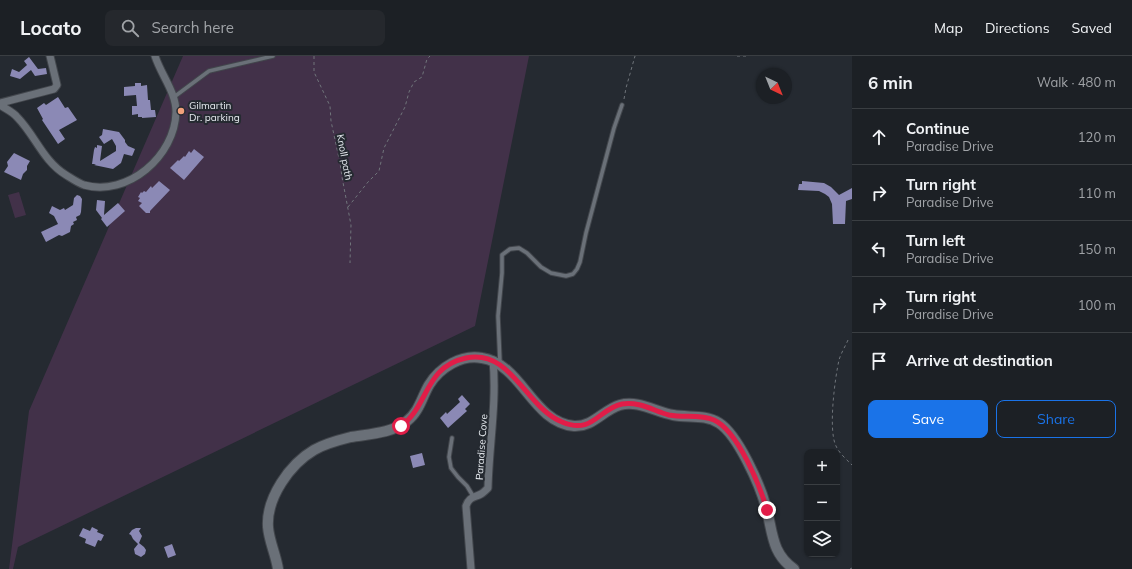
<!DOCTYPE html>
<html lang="en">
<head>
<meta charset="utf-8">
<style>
	:root { --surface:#1c2025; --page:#25282d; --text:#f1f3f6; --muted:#a0a3a7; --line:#3a3e42; --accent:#1a73e8 }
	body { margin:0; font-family:Mulish,sans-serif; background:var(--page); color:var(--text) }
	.controls { position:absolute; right:12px; bottom:12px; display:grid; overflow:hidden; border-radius:8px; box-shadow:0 1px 3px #0004 }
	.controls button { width:36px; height:36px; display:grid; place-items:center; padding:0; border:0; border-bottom:1px solid var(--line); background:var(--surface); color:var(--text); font:20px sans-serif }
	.compass { position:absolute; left:756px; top:12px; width:36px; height:36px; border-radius:50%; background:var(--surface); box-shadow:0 1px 3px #0004; rotate:137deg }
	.stop { position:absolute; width:12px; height:12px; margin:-9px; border:3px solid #e11d48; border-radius:50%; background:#fff }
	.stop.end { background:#e11d48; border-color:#fff; box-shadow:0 1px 4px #0008 }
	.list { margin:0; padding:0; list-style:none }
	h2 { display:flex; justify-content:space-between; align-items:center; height:52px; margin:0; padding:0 16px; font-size:17px }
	h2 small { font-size:13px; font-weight:400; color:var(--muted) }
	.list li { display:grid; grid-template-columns:26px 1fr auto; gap:12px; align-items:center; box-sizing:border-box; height:56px; padding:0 16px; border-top:1px solid var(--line) }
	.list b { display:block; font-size:15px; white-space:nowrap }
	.list p { margin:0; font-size:13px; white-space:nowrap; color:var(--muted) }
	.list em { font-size:13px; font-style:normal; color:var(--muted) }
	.actions { display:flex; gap:8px; padding:12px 16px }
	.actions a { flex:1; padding:9px 0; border:1px solid var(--accent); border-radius:8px; text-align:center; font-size:14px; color:var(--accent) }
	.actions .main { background:var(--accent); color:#fff }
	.icon { flex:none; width:22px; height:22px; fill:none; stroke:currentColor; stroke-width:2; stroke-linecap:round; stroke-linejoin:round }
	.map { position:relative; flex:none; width:852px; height:513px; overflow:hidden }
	header { display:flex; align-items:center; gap:24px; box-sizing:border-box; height:56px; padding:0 20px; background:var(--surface); border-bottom:1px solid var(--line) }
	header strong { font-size:19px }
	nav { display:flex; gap:22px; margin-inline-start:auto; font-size:14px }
	.search { width:280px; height:36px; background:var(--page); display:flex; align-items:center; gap:10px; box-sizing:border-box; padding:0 14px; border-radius:8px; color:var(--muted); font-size:15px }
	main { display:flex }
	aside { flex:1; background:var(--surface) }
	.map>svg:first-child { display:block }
	.green { fill:#423149 }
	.building { fill:#8b89b5 }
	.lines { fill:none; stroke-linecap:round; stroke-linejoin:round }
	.lane-casing { stroke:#42464c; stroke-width:5.5 }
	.street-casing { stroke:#42464c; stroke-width:9 }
	.secondary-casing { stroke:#42464c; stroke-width:12 }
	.path { stroke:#70757b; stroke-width:1; stroke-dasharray:3 3; stroke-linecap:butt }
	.lane { stroke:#6a7078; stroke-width:3.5 }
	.street { stroke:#6a7078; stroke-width:7 }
	.secondary { stroke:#6a7078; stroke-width:10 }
	.route { stroke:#e11d48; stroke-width:5 }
	.poi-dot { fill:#f1a17b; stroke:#252a31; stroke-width:1.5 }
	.labels { text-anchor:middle; stroke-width:4; stroke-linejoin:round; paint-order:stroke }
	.poi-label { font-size:10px; fill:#e7ebf0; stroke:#252a31; text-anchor:start }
	.street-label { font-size:10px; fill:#e7ebf0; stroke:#252a31 }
</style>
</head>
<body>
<header>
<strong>Locato</strong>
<div class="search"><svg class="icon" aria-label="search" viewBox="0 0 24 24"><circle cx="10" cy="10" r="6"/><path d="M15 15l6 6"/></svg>Search here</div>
<nav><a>Map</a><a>Directions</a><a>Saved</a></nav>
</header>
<main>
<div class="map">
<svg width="852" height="513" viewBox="0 0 852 513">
	<rect width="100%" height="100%" fill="#252a31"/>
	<path class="green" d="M183,0h346l-54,270 -457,221 -5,22h-4l20,-158z
		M19,136l7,23 -11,3 -7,-23z"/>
	<path class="building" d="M29,1l9,12 8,-1 1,6 -12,2 -4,-6 -11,9 -10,-3 2,-7 7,3 8,-7 -3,-4z
		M135,27h6v3l6,-1 1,15h2l1,10h4l1,7 -14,1v-1h-4v-3l-6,1v-9h5l-1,-11 -12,1v-9l11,-1z
		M58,41l7,11 3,-1 9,13 -18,10 6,9 -7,5 -16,-24 1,-1 -6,-11 7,-5 2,2z
		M103,73l16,3 6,8v2l3,4 7,3 -2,5 -1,2 -8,-2 -3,9 -8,6 -19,-4 2,-1h-4l2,-14 1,-3 2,1v-3l5,1 -2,15 16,-10v-5l-4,-7 -8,5 -5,-7 3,-2z
		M194,93l10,8 -20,23 -14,-12 8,-8 1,1 5,-5 1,1 4,-6 2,2z
		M14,97l16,8 -3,5v4l-4,4 -2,6 -17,-8 4,-6 -1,-4z
		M159,125l11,9 -20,21v2h-4l-7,-7 3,-3 -4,-2 2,-3 -2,-1 3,-5 1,1 2,-2 2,1 5,-6 1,2z
		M802,125l22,2 7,4 8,8 13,-7v11l-6,2 -1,23h-12l-1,-20 -3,-7 -4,-3 -6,-3 -21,-1 1,-6h3z
		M77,139l3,1 2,3 -1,13 -1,3 -4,2 1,3 -4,2 1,2 -3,2 -1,6 -8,4 -3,-1 -13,7 -5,-10 17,-8 -4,-8 -5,-3 3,-7 8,4 4,-2 1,2 8,-5 1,-7z
		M97,144l8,1 -1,14 14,-12 7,8 -18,16 -6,-8 1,-1 -6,-8z
		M462,339l8,9 -5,5 2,2 -19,17 -8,-10 6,-6 1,2 13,-12 -2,-3z
		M422,397l3,12 -12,3 -3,-12z
		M92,471l6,3 -1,2 7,3 -3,6 -3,-1 -3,7 -10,-4 1,-4 -7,-3 4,-8 7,3z
		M136,472h5l-2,3 3,5 -3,7 5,4 2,3 -1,4 -4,3 -6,-3 -1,-5 4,-5 -5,-5 -2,-4 -2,-1 3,-4z
		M172,488l4,11 -8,3 -4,-11z"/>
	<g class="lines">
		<defs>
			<path id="lane" d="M174,41l35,-26 64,-15
				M500,307l-2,-47 4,-43v-18l8,-6 9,-1 8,5 14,14 10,6 15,3 7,-2 4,-5 3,-7 6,-29 28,-105 8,-23
				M452,382l-3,19 2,11 7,9 9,9 6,10"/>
			<path id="street" d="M0,47l54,-14 3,-4 -7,-29
				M0,49c6,4 13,7 17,12 18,18 26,44 49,58 5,3 12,8 18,10 44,12 91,-29 92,-73 0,-20 -15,-37 -21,-56
				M471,513l-5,-63c3,-9 7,-8 15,-12 2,-1 5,-4 7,-6 1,-43 9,-85 5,-128"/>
			<path id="secondary" d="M278,513c-2,-14 -9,-28 -10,-42 -2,-29 22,-63 46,-77 12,-7 25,-10 37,-13 18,-3 42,-4 56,-16 12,-9 15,-24 22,-36 11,-18 33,-31 53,-27 40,6 50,64 92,68 19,1 29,-16 46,-21 18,-5 36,7 53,10 15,3 32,-1 46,8 19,12 41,62 47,84 7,25 5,46 28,62"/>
		</defs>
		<use href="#lane" class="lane-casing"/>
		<use href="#street" class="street-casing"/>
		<use href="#secondary" class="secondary-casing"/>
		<path class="path" d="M314,0v16l16,34 1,15 9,42 2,14 9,48 -1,38
			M737,0h12
			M624,43l2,-11 9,-32
			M348,151l20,-25 11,-11 5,-23 21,-41 4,-15 5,-10 8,-5 5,-18 3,-3
			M848,284c-3,7 -7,13 -9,20 -4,18 -11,70 -3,86 3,7 11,14 16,19
			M850,513l2,-1"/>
		<use href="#lane" class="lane"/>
		<use href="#street" class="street"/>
		<use href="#secondary" class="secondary"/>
	</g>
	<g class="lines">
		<path class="route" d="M401,370c28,-20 23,-59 65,-68 45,-10 60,50 96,64 31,13 36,-13 60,-18 17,-3 32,7 47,11 15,3 31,-1 45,5 24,11 46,66 53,90"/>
	</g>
	<circle class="poi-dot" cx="181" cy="55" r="4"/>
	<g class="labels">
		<g class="poi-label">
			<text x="189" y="53">Gilmartin<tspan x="189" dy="12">Dr. parking</tspan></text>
		</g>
		<g class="street-label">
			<text transform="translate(345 101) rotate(79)" y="4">Knoll path</text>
			<text transform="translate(481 391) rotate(-86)" y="4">Paradise Cove</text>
		</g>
	</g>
</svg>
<div class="controls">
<button>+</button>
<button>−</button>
<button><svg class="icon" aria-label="layers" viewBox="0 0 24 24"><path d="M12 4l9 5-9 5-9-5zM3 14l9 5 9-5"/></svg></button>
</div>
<svg class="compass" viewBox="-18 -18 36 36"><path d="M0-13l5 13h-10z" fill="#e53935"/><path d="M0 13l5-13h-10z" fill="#a0a3a7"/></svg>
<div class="stop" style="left:401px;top:370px"></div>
<div class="stop end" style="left:767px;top:454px"></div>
</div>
<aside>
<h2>6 min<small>Walk · 480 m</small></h2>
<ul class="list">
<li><svg class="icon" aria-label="ahead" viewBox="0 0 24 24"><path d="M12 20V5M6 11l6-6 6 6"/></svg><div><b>Continue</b><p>Paradise Drive</p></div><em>120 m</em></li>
<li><svg class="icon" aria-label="right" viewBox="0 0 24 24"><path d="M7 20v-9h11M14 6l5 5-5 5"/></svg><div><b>Turn right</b><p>Paradise Drive</p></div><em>110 m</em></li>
<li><svg class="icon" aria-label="left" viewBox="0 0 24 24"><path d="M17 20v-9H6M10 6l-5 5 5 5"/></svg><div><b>Turn left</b><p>Paradise Drive</p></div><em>150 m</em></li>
<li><svg class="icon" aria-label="right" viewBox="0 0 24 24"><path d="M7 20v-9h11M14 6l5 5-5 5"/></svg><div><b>Turn right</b><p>Paradise Drive</p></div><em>100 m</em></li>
<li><svg class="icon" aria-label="arrive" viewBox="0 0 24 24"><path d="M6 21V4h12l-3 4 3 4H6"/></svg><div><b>Arrive at destination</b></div></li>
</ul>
<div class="actions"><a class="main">Save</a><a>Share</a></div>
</aside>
</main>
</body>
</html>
